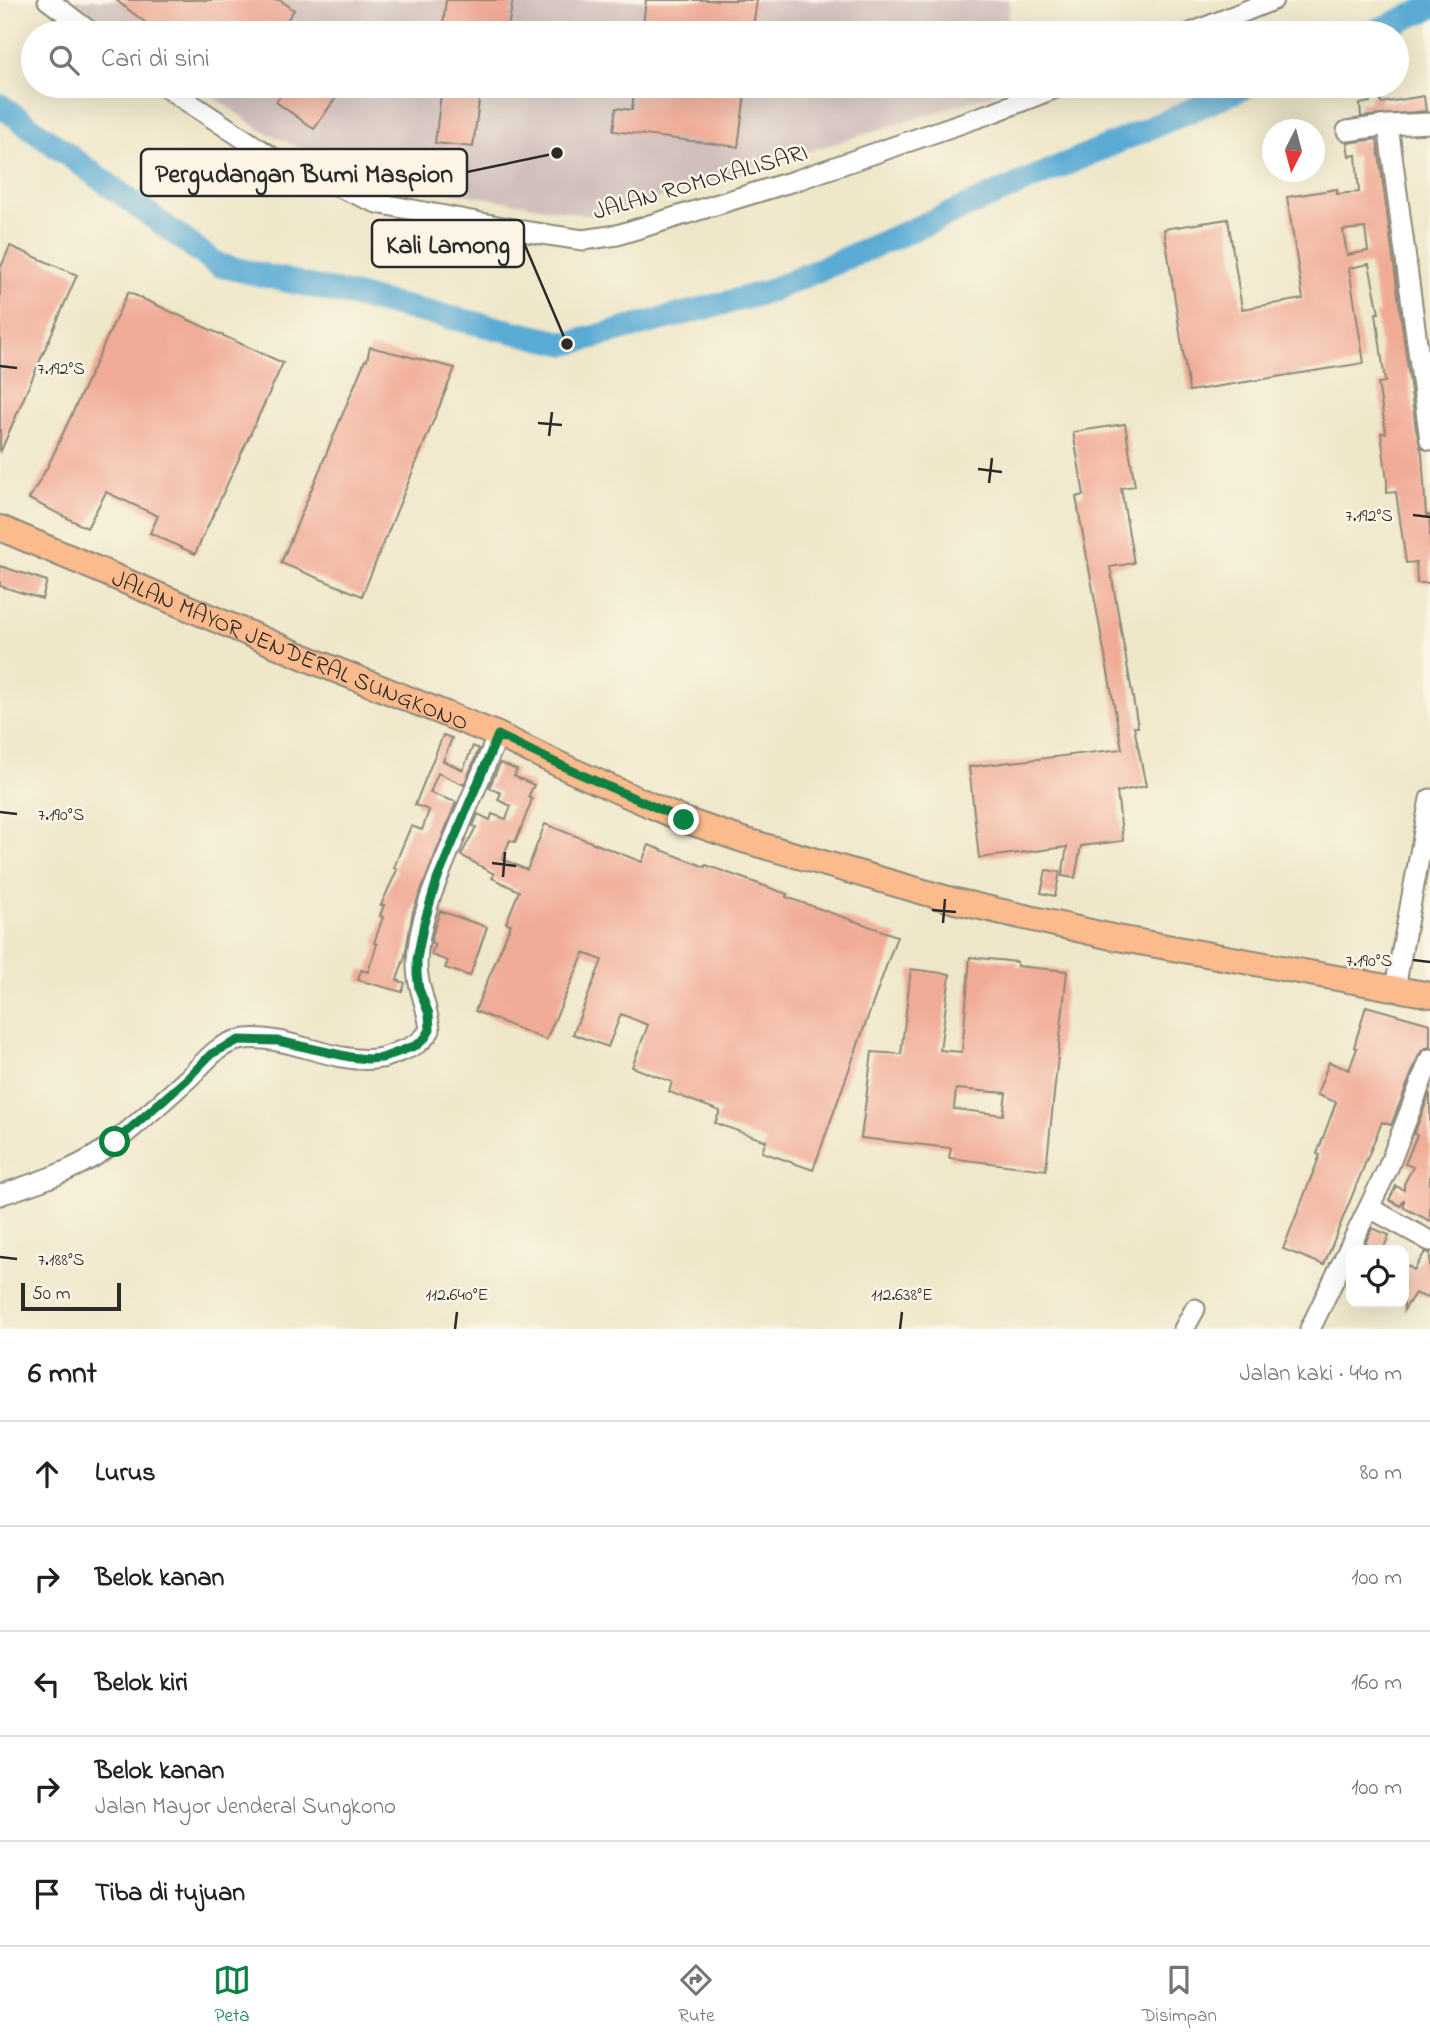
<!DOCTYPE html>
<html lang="id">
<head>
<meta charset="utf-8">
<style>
	:root { --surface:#fff; --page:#f2f2f2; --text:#202124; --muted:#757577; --line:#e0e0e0; --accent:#0b8043 }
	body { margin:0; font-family:"Indie Flower",sans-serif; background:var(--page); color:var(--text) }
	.controls { position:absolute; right:21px; bottom:21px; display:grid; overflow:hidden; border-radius:14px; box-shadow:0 7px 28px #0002 }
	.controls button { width:63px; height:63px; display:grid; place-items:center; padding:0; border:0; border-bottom:2px solid var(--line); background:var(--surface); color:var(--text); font:35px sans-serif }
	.compass { position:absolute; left:1262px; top:119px; width:63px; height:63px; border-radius:50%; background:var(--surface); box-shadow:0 7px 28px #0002; rotate:186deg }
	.scale { position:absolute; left:21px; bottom:18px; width:100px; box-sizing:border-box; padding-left:7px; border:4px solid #2b2b2b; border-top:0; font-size:19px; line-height:24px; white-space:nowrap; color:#2b2b2b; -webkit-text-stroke:5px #fcf5e5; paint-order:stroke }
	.stop { position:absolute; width:21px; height:21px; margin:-16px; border:5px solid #0b8043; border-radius:50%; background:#fff }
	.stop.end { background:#0b8043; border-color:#fff; box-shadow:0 2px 7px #0008 }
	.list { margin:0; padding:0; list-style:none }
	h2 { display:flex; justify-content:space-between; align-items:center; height:91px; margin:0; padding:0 28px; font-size:30px }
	h2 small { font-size:23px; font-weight:400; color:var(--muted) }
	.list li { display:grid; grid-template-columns:46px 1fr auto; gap:21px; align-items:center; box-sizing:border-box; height:105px; padding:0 28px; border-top:2px solid var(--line) }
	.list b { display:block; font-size:26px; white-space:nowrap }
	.list p { margin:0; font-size:23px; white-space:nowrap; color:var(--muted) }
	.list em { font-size:23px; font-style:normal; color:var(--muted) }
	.icon { flex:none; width:38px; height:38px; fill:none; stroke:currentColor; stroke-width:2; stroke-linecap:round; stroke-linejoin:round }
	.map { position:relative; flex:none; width:1430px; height:1329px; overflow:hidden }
	.search { position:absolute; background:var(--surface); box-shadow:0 7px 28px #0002; left:21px; right:21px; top:21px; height:77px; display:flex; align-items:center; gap:18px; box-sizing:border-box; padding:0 24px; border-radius:38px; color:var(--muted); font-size:26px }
	.sheet { height:616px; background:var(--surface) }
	nav { display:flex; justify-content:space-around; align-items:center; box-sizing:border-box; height:98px; border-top:2px solid var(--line); background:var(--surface); font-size:19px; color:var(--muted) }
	nav a { display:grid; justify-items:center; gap:4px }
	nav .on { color:var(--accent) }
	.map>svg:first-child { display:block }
	.industrial { fill:#d1bfbd }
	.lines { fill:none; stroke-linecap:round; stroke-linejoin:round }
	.river { stroke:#5aabd4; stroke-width:24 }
	.building { fill:#f0ab96; fill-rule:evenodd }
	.minor-casing { stroke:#8c897a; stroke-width:23 }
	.major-casing { stroke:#8c897a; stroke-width:28 }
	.minor { stroke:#fff; stroke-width:19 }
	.major { stroke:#fbbb8c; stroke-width:24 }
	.route { stroke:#0b8043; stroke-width:9 }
	.ticks { fill:none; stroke:#2b2b2b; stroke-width:2.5 }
	.labels { text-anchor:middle; stroke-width:5; stroke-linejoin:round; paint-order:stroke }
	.street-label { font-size:24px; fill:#2b2b2b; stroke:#fcf5e5 }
	.ticks-label { font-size:18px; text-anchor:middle; fill:#2b2b2b; stroke:#fcf5e5; stroke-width:5; stroke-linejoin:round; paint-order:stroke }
	.leader { fill:none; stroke:#2b2b2b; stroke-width:2.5 }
	.callout-dot { fill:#2b2b2b; stroke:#fcf5e5; stroke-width:2.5 }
	.callout { fill:#fcf5e5; stroke:#2b2b2b; stroke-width:2.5 }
	.callout-label { font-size:26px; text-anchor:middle; font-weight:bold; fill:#2b2b2b }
</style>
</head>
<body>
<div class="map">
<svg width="1430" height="1329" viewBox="0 0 1430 1329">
	<rect width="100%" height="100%" fill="#fcf5e5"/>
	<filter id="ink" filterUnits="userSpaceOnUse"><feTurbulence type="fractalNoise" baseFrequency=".0143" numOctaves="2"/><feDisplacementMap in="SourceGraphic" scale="14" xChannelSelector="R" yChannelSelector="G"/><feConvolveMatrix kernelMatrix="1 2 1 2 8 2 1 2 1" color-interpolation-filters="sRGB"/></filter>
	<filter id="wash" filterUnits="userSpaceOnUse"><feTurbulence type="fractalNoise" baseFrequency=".00686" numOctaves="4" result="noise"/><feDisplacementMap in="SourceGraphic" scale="28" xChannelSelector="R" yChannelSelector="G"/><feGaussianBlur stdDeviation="1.57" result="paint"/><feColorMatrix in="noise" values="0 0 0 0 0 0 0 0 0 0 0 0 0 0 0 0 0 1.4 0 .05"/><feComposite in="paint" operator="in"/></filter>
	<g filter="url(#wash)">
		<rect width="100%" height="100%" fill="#eee7c9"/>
		<path class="industrial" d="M74,0h936l-4,33h-884z
			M198,86h802l-1,6 -400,125 -235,-40 -103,-47z"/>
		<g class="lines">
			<path class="river" d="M1370,33l60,-25
				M0,105l218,160 349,79 200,-52 481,-206"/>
		</g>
		<g id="blocks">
			<path class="building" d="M116,0h164l14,10 -16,23h-119z
				M446,0h67l-6,33h-65z
				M646,0h111l-5,33h-110z
				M287,86h57l-30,43 -38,-27z
				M442,86h39l-8,61 -38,-4z
				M635,86h111l-8,61 -125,-16 3,-23 16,2z
				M1380,95l1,8 43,-7 2,15 -65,6 -1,-13 10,-2v-6z
				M1377,139l39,290 6,24 4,62h3l1,12v56h-13l-1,-21 -10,1 -10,-71 -9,1v-12l-6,-48h5l-8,-50 7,-1 -9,-69h3l-10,-49 -20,4 15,95 -175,28 -25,-162 64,-10 14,90 61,-10 -16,-102 50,-8v5l22,-2 -3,-37 -7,1 -2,-13zM1365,228l3,23 -21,4 -4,-25z
				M10,246l67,29 -77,178v-184z
				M128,292l155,71 -88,191 -45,-21 8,-17 -52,-24 -19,36 -58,-29 19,-33z
				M370,347l85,21 -93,228 -81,-33 84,-203h2z
				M1125,424l10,62 -14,2 13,75 -24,4 28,160h-4l12,59 -29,6 6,49 -42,5 -6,32 -13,-2 5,-29 -88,11 -10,-91 153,-18 -46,-252 8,-2 -11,-63z
				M0,566l47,15 -5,18 -42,-13z
				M443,735l9,3 -9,23 20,9 10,-24 6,3 -15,36 -26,-12 -8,20 26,9 -43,109 -8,45 -8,24 8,3 -3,9 -44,-12 3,-10 7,2 9,-28 -3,-1 9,-26 -3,-1 4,-11h-3l16,-35 -3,-2 6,-16 11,-26 11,4 7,-20 -14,-5z
				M500,763l17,7 -3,6 20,9 -6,12 4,2 -12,32 -5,11 -5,-2 -8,19 25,11 18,-46 97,38 7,-17 56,22 1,-2 81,29 -1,3 111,39 -84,234 -51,-18 4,-11 -51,-18 5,-12 -51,-19 3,-10 -40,-15 16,-42 -27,-11 -13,33 -35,-13 29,-74 -18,-7 -38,87 -71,-29 36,-87 -5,-1 13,-32 -27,-13 2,-4 -33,-19 15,-28 -3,-1 5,-12 12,6 2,-6 14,5 5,-13 -13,-6 3,-7 -12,-5z
				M1046,870l14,2 -5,24 -14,-3z
				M440,911l47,16 -17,49 -25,-8 3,-7 -17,-6 4,-11 -4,-1 2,-10z
				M970,957l47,5v4l50,5 -21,199 -97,-12 2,-10 -90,-10 11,-86 29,2 10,-85 39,5 -10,76 22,2zM956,1089l50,4 -3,22 -49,-6z
				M1366,1006l64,18v23l-7,2 -4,6 -28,70 -9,-3 -58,143 -41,-16 37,-94 -3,-1 19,-52 -19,-7 12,-33 20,8 8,-22 -3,-1z
				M1430,1093v128l-26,-13v-9l-3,7 -12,-6 7,-14 8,4v-6l9,-17 -8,-3 12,-29 -3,-1z
				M1372,1228l17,7 -6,15h-21z
				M1425,1252l5,1v39l-3,6 -12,-5 -11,17v-47l10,7z"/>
		</g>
	</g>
	<g filter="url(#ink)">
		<use href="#blocks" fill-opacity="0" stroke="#8c897a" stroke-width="2"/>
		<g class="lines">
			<defs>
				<path id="minor" d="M48,0l44,33
					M1191,33l82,-33
					M164,86l115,76 98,41 152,29 54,8 34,-5 180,-55 197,-68 67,-26
					M1388,125l42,315
					M1347,131l41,-6 42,-2
					M1395,988l35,-189
					M0,1195c41,-14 82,-26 116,-54 23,-18 46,-39 68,-59 18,-15 30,-37 55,-42 46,-9 96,27 142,18 7,-1 14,-5 20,-7 14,-5 21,-9 29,-21 -2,-24 -14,-44 -13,-68 1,-42 21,-85 37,-123 15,-35 29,-69 44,-104
					M1370,1208l60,33
					M1184,1329l11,-20
					M1310,1329l78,-161 42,-109"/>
				<g id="major">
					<path id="s1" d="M0,528l316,134 182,73 73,35 113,50 59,20 212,61 157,36 318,58"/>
				</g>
			</defs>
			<use href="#minor" class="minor-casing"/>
			<use href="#major" class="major-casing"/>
			<use href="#minor" class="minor"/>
			<use href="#major" class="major"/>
		</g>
	</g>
	<g class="lines" filter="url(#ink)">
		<path class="route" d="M115,1142l72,-63 24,-25 28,-14 39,1 72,16 18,2 14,-1 35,-13 8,-7 5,-8 -1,-16 -10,-25 -2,-15v-15l7,-36 13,-43 61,-145 73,35 113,50"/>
	</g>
	<path class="ticks" d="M0,366l17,2M538,423l24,2M549,436l3,-24M978,469l24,3M989,483l3,-25M1413,515l17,2M0,812l17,2M492,863l24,3M503,877l2,-25M932,910l24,2M943,923l2,-24M1413,960l17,2M0,1257l17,2M455,1329l2,-17M900,1329l2,-17"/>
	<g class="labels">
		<g class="street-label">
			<text transform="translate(700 181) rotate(-16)" y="8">JALAN ROMOKALISARI</text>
			<text dy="8" stroke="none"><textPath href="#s1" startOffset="315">JALAN MAYOR JENDERAL SUNGKONO</textPath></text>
		</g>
	</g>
	<g class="ticks-label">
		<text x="61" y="374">7.192°S</text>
		<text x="1369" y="521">7.192°S</text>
		<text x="61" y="820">7.190°S</text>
		<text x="1369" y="966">7.190°S</text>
		<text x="61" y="1265">7.188°S</text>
		<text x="457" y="1300">112.640°E</text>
		<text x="902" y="1300">112.638°E</text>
	</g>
	<path class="leader" d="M557 153L467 172M567 344L524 243"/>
	<g class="callout-dot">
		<circle cx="557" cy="153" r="7"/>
		<circle cx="567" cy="344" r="7"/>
	</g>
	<g class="callout">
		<rect x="141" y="149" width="326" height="47" rx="7"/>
		<rect x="372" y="220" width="152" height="47" rx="7"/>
	</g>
	<g class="callout-label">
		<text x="304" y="182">Pergudangan Bumi Maspion</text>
		<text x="448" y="253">Kali Lamong</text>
	</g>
</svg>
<div class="controls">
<button><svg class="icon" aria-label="locate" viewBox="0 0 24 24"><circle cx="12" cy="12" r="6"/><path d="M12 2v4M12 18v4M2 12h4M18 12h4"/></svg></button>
</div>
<svg class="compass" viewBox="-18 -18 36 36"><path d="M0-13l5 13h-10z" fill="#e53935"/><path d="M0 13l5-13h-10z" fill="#757577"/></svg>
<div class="scale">50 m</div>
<div class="stop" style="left:115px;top:1142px"></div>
<div class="stop end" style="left:684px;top:820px"></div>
<div class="search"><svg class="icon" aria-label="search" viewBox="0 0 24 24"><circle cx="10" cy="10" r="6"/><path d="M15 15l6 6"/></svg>Cari di sini</div>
</div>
<section class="sheet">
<h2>6 mnt<small>Jalan kaki · 440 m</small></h2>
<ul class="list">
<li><svg class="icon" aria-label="ahead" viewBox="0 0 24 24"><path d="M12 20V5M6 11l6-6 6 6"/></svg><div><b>Lurus</b></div><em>80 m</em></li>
<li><svg class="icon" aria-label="right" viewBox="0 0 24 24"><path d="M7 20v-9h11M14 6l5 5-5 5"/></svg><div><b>Belok kanan</b></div><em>100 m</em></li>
<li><svg class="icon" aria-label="left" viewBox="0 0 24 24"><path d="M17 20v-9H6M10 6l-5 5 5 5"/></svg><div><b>Belok kiri</b></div><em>160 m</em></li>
<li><svg class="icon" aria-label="right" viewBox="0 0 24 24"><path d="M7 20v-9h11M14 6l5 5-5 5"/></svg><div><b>Belok kanan</b><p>Jalan Mayor Jenderal Sungkono</p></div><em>100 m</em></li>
<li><svg class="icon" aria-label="arrive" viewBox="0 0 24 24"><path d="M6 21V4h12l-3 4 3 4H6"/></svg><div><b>Tiba di tujuan</b></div></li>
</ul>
</section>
<nav>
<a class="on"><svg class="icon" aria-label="map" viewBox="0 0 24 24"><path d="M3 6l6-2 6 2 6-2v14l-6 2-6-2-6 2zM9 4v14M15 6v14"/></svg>Peta</a>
<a><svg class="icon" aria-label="directions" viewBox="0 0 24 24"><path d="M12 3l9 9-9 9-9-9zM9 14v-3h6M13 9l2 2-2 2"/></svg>Rute</a>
<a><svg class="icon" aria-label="saved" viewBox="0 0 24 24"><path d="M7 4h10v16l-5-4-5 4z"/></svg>Disimpan</a>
</nav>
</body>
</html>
